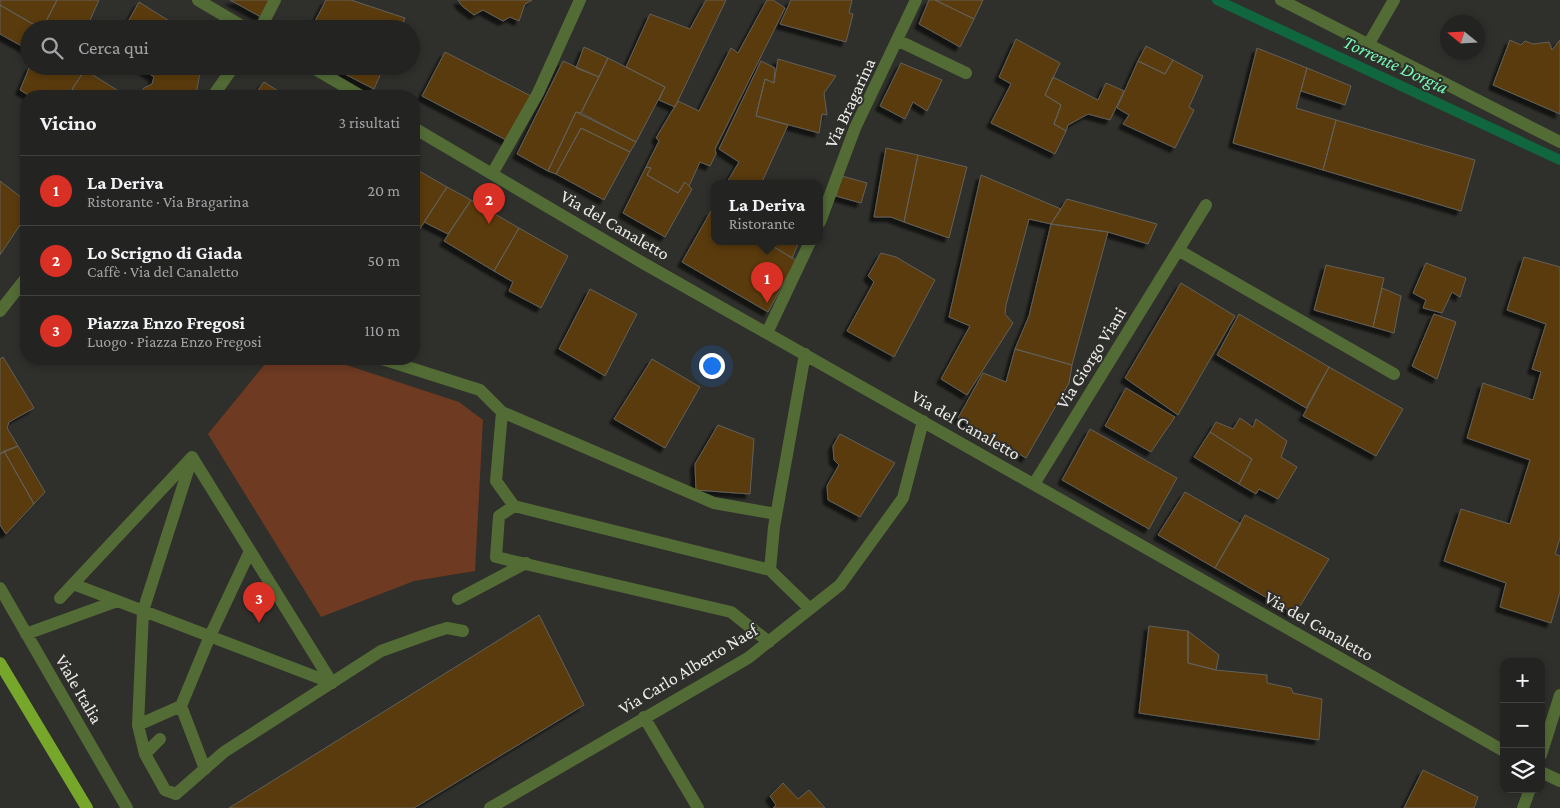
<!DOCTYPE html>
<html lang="it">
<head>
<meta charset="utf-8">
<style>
	:root { --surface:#232321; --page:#2b2b2a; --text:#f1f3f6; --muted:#a3a4a5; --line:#40403f; --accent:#d93025 }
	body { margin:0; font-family:"Crimson Pro",serif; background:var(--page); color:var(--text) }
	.controls { position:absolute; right:15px; bottom:15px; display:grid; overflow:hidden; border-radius:10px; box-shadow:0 2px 8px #0003 }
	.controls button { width:45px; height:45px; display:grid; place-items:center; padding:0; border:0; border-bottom:1px solid var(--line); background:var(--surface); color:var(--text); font:25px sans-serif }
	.compass { position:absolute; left:1440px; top:15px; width:45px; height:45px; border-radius:50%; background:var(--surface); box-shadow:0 2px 8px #0003; rotate:288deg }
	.you { position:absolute; left:711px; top:365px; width:18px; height:18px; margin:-12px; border:4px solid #fff; border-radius:50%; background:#1a73e8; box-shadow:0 0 0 8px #1a73e833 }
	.badge { display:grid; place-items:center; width:32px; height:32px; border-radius:50%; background:var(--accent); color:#fff; font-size:16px; font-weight:700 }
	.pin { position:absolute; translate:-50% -41px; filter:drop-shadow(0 1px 2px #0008) }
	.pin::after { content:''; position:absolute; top:26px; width:18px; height:15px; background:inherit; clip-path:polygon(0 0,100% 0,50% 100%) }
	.popup { position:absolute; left:711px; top:180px; width:112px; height:65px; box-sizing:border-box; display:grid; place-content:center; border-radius:10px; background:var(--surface); filter:drop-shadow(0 1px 4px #0005); font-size:16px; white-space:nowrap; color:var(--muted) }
	.popup b { font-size:19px; color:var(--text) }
	.popup::after { content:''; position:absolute; left:50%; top:100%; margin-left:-10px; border:10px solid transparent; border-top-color:var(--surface) }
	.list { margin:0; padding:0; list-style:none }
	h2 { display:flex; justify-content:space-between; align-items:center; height:65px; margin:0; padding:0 20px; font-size:21px }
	h2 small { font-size:16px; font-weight:400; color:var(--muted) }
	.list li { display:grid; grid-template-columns:32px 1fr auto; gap:15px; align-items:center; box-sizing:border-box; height:70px; padding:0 20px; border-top:1px solid var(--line) }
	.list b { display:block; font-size:19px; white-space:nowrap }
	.list p { margin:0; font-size:16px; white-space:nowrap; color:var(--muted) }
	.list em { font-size:16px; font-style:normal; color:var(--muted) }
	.icon { flex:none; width:28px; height:28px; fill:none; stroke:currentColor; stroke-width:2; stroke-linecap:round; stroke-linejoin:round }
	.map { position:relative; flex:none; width:1560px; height:808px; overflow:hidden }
	.search { position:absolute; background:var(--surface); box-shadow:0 2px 8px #0003; left:20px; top:20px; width:400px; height:55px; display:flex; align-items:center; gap:12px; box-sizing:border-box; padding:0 18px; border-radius:28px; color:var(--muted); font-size:19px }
	.panel { position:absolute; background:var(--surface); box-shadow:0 2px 8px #0003; left:20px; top:90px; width:400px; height:275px; border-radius:20px }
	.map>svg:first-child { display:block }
	.green { fill:#6e3a22 }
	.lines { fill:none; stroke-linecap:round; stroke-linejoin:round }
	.stream { stroke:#10673f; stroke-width:10 }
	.building { fill:#5a3b08; stroke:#62605c; filter:url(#shadow) }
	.minor { stroke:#536c36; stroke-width:12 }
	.major { stroke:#76a72b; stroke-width:12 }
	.labels { text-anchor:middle; stroke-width:4; stroke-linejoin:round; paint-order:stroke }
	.street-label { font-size:18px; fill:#ecebe9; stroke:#2f2f2c }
	.water-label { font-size:19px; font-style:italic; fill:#74fab2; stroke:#2f2f2c }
</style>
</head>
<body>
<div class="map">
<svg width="1560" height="808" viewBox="0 0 1560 808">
	<defs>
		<filter id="shadow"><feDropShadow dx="-4.5" dy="4.5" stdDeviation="1" flood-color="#0009"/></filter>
	</defs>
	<rect width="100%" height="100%" fill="#2f2f2c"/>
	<path class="green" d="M279,359h49l131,43 24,18 -8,151 -61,10 -93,36 -113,-183 57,-70z"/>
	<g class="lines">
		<path class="stream" d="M1217,0l343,160"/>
	</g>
	<path class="building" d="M0,0h57l-15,29 -42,-24z
		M57,0h42l-13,29h-44z
		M230,0h40l-9,17z
		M326,0h25l54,18 -4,11h-90z
		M458,0h74l-7,4 -6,17 -9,-4 -7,4 -20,-11 -9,5 -12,-9z
		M706,0h20l-51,107 -16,-7 6,-13 -39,-20 24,-53 40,15z
		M767,0h6l12,8 -70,141 1,5 -6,12 -10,-4 -11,24 -4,-4 -7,11 -31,-18 4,-7 -5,-1 13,-26 -3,-3 22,-37 21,10 32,-63 7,5z
		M791,0h61l-3,13 4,1 -7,28 -66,-18z
		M929,0h6l39,19 -14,28 -41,-23z
		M935,0h48l-9,19z
		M139,2l43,27h-58z
		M0,5l41,24h-12v21l-29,-16z
		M1016,39l44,24 -15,32 16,10 -7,19 12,7 -11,23 -64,-31 20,-39 -12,-7z
		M1510,40l11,5 4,-4 8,3 16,-2 3,8 8,-10v74l-67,-29z
		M1146,46l27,14 -8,14 -27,-13z
		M584,47l24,11 -9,19 -23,-9z
		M1257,48l50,20 -11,40 40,12 -13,50 -90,-27z
		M445,52l86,44 -23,45 -86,-45z
		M608,58l57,29 -29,55 -55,-29z
		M778,59l58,17 -12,17 3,22 -5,-1 -3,19 -63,-17 9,-37 9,4z
		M1173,60l30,16 -14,31 5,3 -19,38 -52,-24 6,-9 -12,-7 21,-47 27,13z
		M563,61l36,16 -18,36 -5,-1 -28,59 -31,-17z
		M761,61l14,7 -1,15 -9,-4 -9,37 32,9 -27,59h-35l13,-22 -20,-13z
		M901,63l41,17 -15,31 -14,-9 -8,17 -25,-13z
		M30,66h50l5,4 -13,19 10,7h-52l-10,-6z
		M138,66h63l-5,29 -57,1 5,-8 8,-4 2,-7z
		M329,66h55l-10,23z
		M1307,68l44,18 -6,19 -44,-14z
		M85,70l32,20 -4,6h-31l-10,-7z
		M1053,77l45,23 8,-17 18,8 -14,29 -22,-6 -20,11 -2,6 -12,-7 7,-19 -16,-10z
		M264,82l22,14h-32z
		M576,112l60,30 -6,10 -49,-24 -25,46 -8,-3z
		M1336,120l139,40 -14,51 -138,-41z
		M581,128l49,24 -26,48 -48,-26z
		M886,148l32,7 -14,67 -13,-5h-17z
		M918,155l49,12 -18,71 -45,-16z
		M646,167l5,1 -4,7 31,18 7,-11 7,7 -27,48 -42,-24z
		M414,168l33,19 -33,51z
		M981,175l80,34 -10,15 -22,-5 -23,86 -1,9 8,9 -46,72 -26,-16 29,-53 -21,-9z
		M842,176l25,7 -6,20 -25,-7z
		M0,181l26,20v15l-26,39z
		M447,187l24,13 -23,34 -24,-12z
		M1067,199l90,25 -9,20 -40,-12 -57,-8z
		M471,200l48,28 -25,43 -50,-30z
		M711,211l3,2v29h51l31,18 -28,52 -86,-50z
		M1051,224l57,8 -36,133 -57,-16 14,-33z
		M519,228l49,28 -27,52 -32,-17 4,-9 -19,-11z
		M769,242h30l-7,16 -24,-15z
		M881,253l15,4 39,23 -41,77 -47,-26 27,-49 -6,-6z
		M1524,257l36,10v271l-5,16 5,2v36l-9,31 -51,-16 6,-24 -62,-22 17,-52 49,15 20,-64 -63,-22 16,-55 50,17 8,-28 -9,-3 14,-45 -39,-14z
		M1426,263l40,15 -6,19 -8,-5 -10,21 -19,-5 3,-8 -13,-7z
		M1326,265l58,13 -11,49 -59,-17z
		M1181,283l54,33 -57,99 -53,-37z
		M1382,288l19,8 -7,37 -21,-6z
		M590,289l47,25 -32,62 -46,-27z
		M1239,314l90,53 -23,41 -89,-53z
		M1434,314l22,8 -19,57 -25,-13z
		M1015,349l57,16 -3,18 -43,75 -68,-40 25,-45 23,9z
		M3,357l31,51 -25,14 -2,6 11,18 -18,8v-95z
		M652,359l48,28 -35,61 -51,-29z
		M1329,367l74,42 -27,47 -73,-40z
		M1126,388l49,29 -24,35 -46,-26z
		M1240,418l13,9 3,-8 31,22 -6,16 16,10 -19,32 -19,-10 -3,5 -17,-10 13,-25 -42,-27 6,-10 17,7z
		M718,425l36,14 -4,55 -54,-4 -1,-26z
		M1090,429l87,49 -28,51 -87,-49z
		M1210,432l42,27 -13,25 -45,-27z
		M840,434l55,29 -35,54 -32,-17 -1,-14 12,-21 -5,-5 -1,-14z
		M18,446l27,46 -11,12 -30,-53z
		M4,451l30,53 -28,30 -6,-9v-71z
		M1185,492l56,32 -26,44 -57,-33z
		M1245,515l84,44 -34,55 -80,-46z
		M539,615l45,90 -170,103h-185z
		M1149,626l39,5v32l28,7 51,5v8l24,5 2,5 29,6 -3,41 -180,-27z
		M1188,631l31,24 -3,15 -28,-7z
		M1423,770l55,27 -4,11h-70z
		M783,783l15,16 11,-9 16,18h-52l3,-3 -6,-9z"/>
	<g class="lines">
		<path class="minor" d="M198,0l49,29
			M1281,0l279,142
			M260,29l15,-29
			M899,41l67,32
			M1368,45l26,-45
			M310,66l51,30
			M213,96l21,-30
			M414,128l229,135 861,488
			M492,174l46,-81 42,-93
			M820,222l35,-94 61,-128
			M1178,250l216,124
			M0,311l26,-33
			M767,333l43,-91
			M805,354l-31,173 -4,43 40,39
			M382,359l98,31 22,22
			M191,461l-48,150 -5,114 43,-19 24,63
			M1034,484l172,-279
			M514,506l-18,-25 6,-69 212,91 62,11
			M73,584l259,99
			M0,588l127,220
			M60,598l132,-141 140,226
			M458,599l68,-36
			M26,634l91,-33
			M769,642l-38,-30 -235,-55 3,-41 15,-10 256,64
			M181,706l29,-70 40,-85
			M644,717l54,91
			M138,725l7,29
			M160,739l-15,15 20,36 11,4 48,-42 157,-101 53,-19 13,-4 16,3
			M1541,755l19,-60
			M1541,772l19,9
			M490,808l258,-150 92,-73 63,-87 20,-77
			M1523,808l7,-19"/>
		<path class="major" d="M0,663l87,145"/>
	</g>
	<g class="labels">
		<g class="street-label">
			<text transform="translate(850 103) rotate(-65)" y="6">Via Bragarina</text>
			<text transform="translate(615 225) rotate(30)" y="6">Via del Canaletto</text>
			<text transform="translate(1091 358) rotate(-58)" y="6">Via Giorgo Viani</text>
			<text transform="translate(966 425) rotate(30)" y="6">Via del Canaletto</text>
			<text transform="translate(1319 626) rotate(30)" y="6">Via del Canaletto</text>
			<text transform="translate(688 669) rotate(-31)" y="6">Via Carlo Alberto Naef</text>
			<text transform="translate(79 689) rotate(60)" y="6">Viale Italia</text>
		</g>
		<g class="water-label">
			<text transform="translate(1396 64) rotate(25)" y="7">Torrente Dorgia</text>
		</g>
	</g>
</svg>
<div class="controls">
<button>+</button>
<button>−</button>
<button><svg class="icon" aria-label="layers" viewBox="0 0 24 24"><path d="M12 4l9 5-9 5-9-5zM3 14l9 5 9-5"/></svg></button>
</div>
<svg class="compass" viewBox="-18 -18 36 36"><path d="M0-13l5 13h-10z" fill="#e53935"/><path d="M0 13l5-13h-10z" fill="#a3a4a5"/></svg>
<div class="you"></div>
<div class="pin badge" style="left:767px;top:303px">1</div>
<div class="popup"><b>La Deriva</b>Ristorante</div>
<div class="pin badge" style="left:489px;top:224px">2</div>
<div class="pin badge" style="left:259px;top:623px">3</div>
<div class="search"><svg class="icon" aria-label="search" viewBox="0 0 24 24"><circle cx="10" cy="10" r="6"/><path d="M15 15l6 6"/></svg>Cerca qui</div>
<section class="panel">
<h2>Vicino<small>3 risultati</small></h2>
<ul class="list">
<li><span class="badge">1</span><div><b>La Deriva</b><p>Ristorante · Via Bragarina</p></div><em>20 m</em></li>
<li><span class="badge">2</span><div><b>Lo Scrigno di Giada</b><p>Caffè · Via del Canaletto</p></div><em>50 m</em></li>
<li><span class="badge">3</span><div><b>Piazza Enzo Fregosi</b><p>Luogo · Piazza Enzo Fregosi</p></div><em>110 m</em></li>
</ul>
</section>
</div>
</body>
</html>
